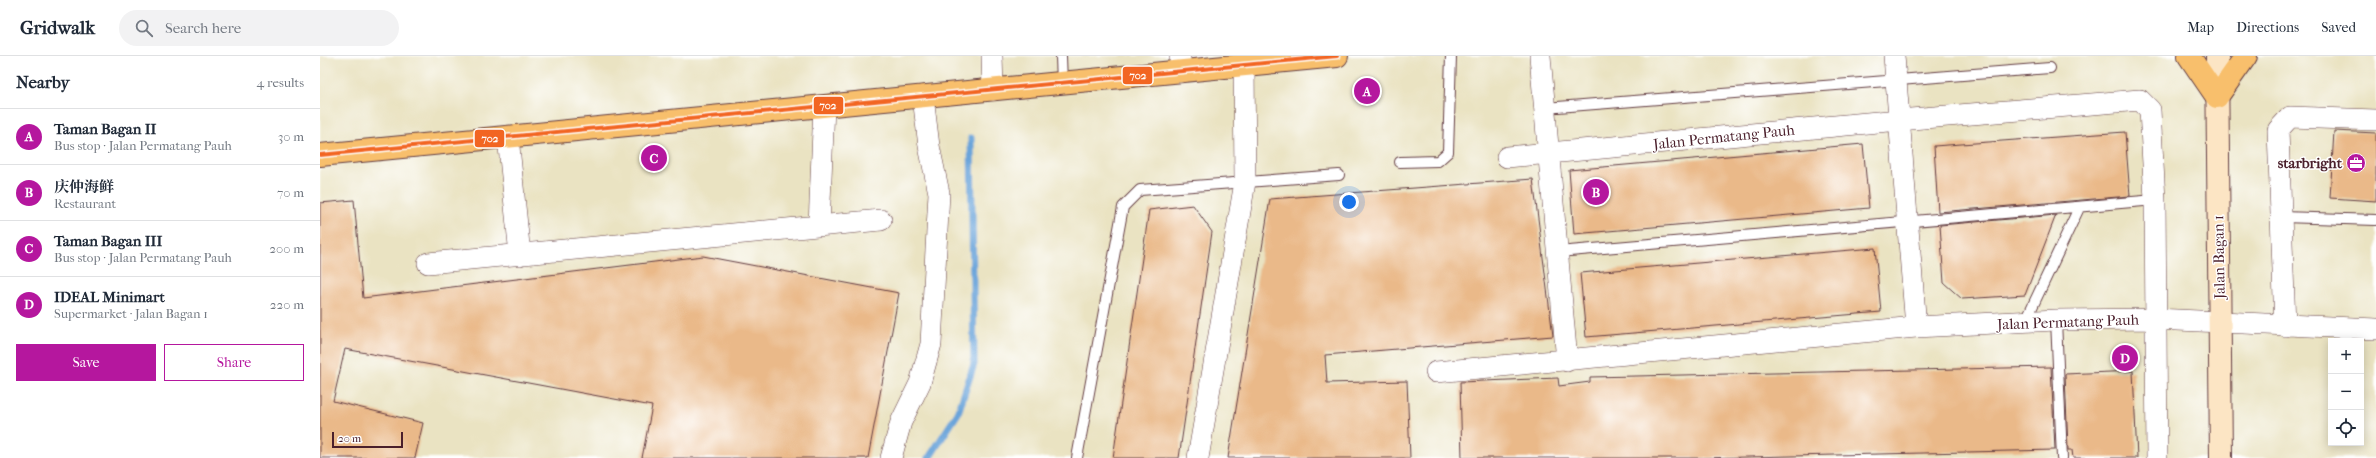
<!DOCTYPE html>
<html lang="en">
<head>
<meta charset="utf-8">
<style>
	:root { --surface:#fff; --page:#f2f2f3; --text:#1f2937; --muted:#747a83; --line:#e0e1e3; --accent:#b5179e }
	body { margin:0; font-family:"IM FELL French Canon","Noto Serif SC",serif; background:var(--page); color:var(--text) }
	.controls { position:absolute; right:12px; bottom:12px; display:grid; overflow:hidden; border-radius:0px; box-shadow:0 2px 10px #0003 }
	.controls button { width:36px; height:36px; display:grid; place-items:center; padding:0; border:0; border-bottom:1px solid var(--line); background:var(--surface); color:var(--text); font:20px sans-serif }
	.scale { position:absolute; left:12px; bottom:10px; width:71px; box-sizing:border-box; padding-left:4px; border:2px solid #4a1f2b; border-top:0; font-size:11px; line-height:14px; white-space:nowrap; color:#4a1f2b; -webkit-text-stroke:3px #fff; paint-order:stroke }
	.you { position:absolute; left:1029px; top:146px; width:14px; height:14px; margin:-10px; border:3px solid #fff; border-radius:50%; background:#1a73e8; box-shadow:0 0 0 6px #1a73e833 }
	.badge { display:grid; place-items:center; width:26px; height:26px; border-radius:50%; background:var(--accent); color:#fff; font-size:13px; font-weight:700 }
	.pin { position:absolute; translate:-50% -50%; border:2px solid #fff; box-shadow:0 1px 4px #0006 }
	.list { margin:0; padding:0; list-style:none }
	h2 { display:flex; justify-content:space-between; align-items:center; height:52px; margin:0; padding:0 16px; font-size:17px }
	h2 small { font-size:13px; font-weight:400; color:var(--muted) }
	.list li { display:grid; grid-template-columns:26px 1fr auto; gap:12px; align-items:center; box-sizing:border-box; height:56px; padding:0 16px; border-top:1px solid var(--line) }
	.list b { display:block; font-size:15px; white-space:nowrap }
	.list p { margin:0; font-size:13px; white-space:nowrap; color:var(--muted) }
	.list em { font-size:13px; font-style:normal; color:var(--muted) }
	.actions { display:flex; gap:8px; padding:12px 16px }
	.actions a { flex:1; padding:9px 0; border:1px solid var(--accent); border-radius:0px; text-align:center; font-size:14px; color:var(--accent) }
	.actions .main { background:var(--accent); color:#fff }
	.icon { flex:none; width:22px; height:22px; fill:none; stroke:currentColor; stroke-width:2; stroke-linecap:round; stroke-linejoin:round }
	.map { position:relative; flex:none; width:2056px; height:402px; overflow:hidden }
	header { display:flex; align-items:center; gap:24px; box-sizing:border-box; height:56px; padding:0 20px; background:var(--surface); border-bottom:1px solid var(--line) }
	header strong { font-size:19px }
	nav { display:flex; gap:22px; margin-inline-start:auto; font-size:14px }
	.search { width:280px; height:36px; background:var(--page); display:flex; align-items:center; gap:10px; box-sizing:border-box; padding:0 14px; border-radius:22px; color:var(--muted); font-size:15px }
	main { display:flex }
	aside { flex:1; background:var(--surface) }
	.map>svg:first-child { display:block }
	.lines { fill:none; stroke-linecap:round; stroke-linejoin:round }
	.stream { stroke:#6aa4da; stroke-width:7 }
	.building { fill:#eab989 }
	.lane-casing { stroke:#623c42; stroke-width:12 }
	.street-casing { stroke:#623c42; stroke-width:22 }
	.secondary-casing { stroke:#623c42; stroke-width:24 }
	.primary-casing { stroke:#623c42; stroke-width:24 }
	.lane { stroke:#fff; stroke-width:10 }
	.street { stroke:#fff; stroke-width:21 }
	.secondary { stroke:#fce5c4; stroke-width:22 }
	.primary { stroke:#f8bf6c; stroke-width:22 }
	.bus-1-casing { stroke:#fff; stroke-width:7 }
	.bus-1 { stroke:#f26522; stroke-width:4 }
	.labels { text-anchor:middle; stroke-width:3; stroke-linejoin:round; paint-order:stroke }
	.street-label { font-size:15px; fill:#4a1f2b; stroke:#fff }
	.poi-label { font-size:15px; font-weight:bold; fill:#4a1f2b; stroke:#fff; text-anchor:end }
	.line-badge { stroke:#fff; stroke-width:1.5 }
	.badge-label { font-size:11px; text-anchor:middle; font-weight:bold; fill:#fff }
</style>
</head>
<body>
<header>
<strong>Gridwalk</strong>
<div class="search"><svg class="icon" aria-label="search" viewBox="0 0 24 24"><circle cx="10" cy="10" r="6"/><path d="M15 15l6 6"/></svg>Search here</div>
<nav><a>Map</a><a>Directions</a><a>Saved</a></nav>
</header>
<main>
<aside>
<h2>Nearby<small>4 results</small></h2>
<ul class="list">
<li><span class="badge">A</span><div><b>Taman Bagan II</b><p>Bus stop · Jalan Permatang Pauh</p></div><em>30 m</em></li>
<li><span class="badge">B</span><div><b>庆仲海鲜</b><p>Restaurant</p></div><em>70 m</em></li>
<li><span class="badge">C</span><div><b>Taman Bagan III</b><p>Bus stop · Jalan Permatang Pauh</p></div><em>200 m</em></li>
<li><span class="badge">D</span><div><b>IDEAL Minimart</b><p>Supermarket · Jalan Bagan 1</p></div><em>220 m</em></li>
</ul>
<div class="actions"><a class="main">Save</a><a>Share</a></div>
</aside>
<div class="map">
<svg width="2056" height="402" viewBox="0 0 2056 402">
	<rect width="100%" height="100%" fill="#fff"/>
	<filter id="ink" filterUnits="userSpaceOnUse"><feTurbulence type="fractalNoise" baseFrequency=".025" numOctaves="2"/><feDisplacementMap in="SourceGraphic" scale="8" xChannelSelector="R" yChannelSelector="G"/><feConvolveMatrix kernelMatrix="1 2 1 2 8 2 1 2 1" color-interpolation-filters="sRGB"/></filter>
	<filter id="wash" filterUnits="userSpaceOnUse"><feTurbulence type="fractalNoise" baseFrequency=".012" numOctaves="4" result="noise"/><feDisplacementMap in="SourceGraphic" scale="16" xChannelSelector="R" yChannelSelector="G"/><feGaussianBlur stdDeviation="0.9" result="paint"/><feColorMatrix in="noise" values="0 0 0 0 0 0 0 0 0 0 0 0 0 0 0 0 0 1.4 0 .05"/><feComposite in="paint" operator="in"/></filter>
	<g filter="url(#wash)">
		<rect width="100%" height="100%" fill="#eae3c2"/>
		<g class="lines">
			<path class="stream" d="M609,402l29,-45 16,-49 -3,-226"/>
		</g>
		<g id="blocks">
			<path class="building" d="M2014,75l42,2v68l-46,-3z
				M1805,76l5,64 -192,16 -4,-66z
				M1543,88l6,64 -295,26 -5,-64z
				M1213,123l20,157 -228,19 2,28 80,-2 3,77h-182l42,-259z
				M34,144l9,98 340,-42 196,37 -31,165h-226l10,-52 -307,-57 -12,52 90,22 -8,35h-95v-255z
				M873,149l19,27 -33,226h-66l36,-248z
				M1736,159l-31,80 -63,4 -18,-16 -4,-58z
				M1555,192l6,64 -295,25 -6,-64z
				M1731,311l4,83 -351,8h-242l-2,-76 98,-4 1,8 31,-4v-5z
				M1813,315l4,87h-64l-1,-8h-4l-3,-76z"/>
		</g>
	</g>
	<g filter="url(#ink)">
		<use href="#blocks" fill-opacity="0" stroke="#623c42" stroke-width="1"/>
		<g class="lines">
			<defs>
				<path id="lane" d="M741,0l1,27
					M1225,52l505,-40
					M1080,106l38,-1 10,-9 3,-96
					M1962,161l94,3
					M1238,196l597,-52
					M1736,264l6,138
					M1705,266l54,-114
					M757,402l46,-251 17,-17 199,-15"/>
				<path id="street" d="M672,0l1,34
					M860,0v16
					M1220,0l27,305
					M1574,0l22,271
					M188,81l12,118
					M1187,101l392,-37 241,-20 10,10 5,90 2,258
					M499,170l5,-120
					M108,207l453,-43
					M1965,270l-7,-196 12,-13 86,3
					M1116,316l480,-45 140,-7 99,-1 221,10
					M571,402l10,-36 19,-39 11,-39 8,-151 -10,-47 -6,-49
					M878,402l47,-276 -1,-117"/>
				<path id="secondary" d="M1897,0l4,402"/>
				<path id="primary" d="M1869,0l28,41 29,-41
					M0,99l1017,-99"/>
			</defs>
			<use href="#lane" class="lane-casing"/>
			<use href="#street" class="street-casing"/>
			<use href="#secondary" class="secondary-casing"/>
			<use href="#primary" class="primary-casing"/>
			<use href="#lane" class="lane"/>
			<use href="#street" class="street"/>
			<use href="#secondary" class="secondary"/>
			<use href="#primary" class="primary"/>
			<defs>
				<path id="bus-1" d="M0,99l1017,-99"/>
			</defs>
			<use href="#bus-1" class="bus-1-casing"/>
			<use href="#bus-1" class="bus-1"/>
		</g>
	</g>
	<defs>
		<symbol id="office-disc" viewBox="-11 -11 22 22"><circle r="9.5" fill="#b5179e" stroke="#fff"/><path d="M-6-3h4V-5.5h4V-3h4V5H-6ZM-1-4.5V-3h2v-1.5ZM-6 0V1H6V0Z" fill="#fff"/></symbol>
	</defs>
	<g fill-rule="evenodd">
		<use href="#office-disc" x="2025" y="96" width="22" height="22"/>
	</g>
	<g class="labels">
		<g class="street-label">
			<text transform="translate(1404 81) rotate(-6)" y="5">Jalan Permatang Pauh</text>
			<text transform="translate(1899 201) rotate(-91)" y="5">Jalan Bagan 1</text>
			<text transform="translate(1748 266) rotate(-2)" y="5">Jalan Permatang Pauh</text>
		</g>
		<g class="poi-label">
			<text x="2022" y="112">starbright</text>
		</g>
	</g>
	<g class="line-badge">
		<rect x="802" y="10" width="31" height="19" rx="4" fill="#f26522"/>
		<rect x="493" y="40" width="31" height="19" rx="4" fill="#f26522"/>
		<rect x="154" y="73" width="31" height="19" rx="4" fill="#f26522"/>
	</g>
	<g class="badge-label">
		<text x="818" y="23">702</text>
		<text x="508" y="53">702</text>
		<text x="170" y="86">702</text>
	</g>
</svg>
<div class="controls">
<button>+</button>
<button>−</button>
<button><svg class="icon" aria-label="locate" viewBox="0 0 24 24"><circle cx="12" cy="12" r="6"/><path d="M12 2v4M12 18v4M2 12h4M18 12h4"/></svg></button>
</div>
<div class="scale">20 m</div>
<div class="you"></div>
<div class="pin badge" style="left:1047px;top:35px">A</div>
<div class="pin badge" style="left:1276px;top:136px">B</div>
<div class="pin badge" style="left:334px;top:102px">C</div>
<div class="pin badge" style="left:1805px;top:302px">D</div>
</div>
</main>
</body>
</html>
